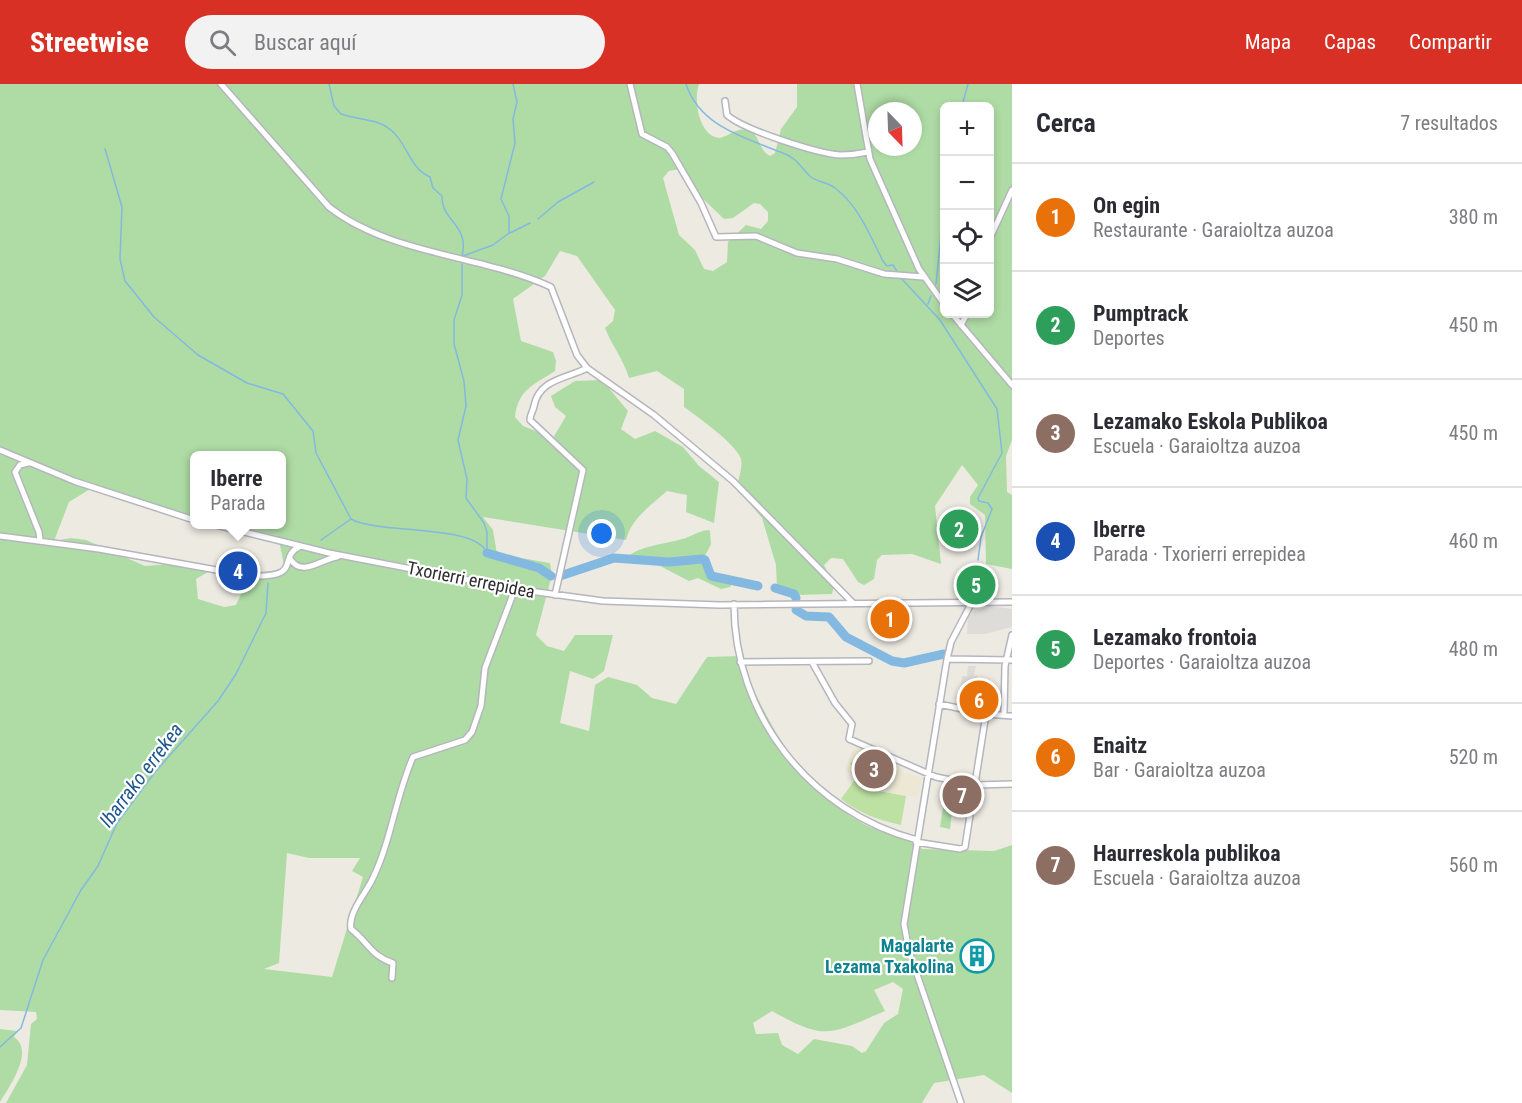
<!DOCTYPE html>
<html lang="es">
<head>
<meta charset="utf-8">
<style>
	:root { --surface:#fff; --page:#f2f2f3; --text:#2b2b33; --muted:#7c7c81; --line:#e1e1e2; --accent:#d93025 }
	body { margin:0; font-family:"Roboto Condensed",sans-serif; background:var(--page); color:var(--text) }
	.controls { position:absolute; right:18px; top:18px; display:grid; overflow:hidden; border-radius:9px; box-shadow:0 3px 9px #0003 }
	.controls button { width:54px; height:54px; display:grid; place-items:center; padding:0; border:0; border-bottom:2px solid var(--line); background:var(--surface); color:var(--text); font:30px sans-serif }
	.compass { position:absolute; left:868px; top:18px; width:54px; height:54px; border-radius:50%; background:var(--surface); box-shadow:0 3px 9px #0003; rotate:157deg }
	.you { position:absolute; left:602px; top:450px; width:21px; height:21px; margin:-15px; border:4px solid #fff; border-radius:50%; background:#1a73e8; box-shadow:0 0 0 9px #1a73e833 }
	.badge { display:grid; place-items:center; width:39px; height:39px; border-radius:50%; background:var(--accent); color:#fff; font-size:20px; font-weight:700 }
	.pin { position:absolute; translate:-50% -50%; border:3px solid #fff; box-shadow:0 2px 6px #0006 }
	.popup { position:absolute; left:190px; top:367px; width:96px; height:78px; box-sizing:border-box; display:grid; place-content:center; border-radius:9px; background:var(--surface); filter:drop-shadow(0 2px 4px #0005); font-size:20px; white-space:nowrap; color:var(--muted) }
	.popup b { font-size:22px; color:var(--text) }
	.popup::after { content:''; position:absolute; left:50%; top:100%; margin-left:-12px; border:12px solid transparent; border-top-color:var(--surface) }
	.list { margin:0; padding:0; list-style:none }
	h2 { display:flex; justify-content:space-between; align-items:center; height:78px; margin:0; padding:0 24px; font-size:26px }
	h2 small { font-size:20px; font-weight:400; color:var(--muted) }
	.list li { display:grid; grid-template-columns:39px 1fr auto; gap:18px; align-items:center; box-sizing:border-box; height:108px; padding:0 24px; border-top:2px solid var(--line) }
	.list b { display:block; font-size:22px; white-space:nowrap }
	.list p { margin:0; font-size:20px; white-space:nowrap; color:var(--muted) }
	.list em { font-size:20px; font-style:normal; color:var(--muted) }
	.icon { flex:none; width:33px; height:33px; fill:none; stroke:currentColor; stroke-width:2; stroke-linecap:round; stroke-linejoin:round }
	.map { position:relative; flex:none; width:1012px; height:1019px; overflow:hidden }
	header { display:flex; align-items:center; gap:36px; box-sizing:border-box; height:84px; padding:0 30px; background:var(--accent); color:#fff }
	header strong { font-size:28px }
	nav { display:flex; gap:33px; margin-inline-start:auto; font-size:21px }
	.search { width:420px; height:54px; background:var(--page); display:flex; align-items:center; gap:15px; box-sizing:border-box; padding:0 21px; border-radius:33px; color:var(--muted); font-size:22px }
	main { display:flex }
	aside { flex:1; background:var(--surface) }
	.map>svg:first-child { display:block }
	.education { fill:#ece8d3 }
	.green { fill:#afdca5; fill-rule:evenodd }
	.pitch { fill:#bde1a3 }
	.plaza { fill:#dddcd8 }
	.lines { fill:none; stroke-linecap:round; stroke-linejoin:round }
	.stream { stroke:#83b9e0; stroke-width:1.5 }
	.river { stroke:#83b9e0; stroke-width:9 }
	.minor-casing { stroke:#b5b5bf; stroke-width:8 }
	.minor { stroke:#fff; stroke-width:5 }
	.labels { text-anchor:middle; stroke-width:4.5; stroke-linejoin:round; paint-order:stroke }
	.street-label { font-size:18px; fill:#2d2d2d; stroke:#fff }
	.culture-label { font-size:18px; font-weight:bold; fill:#0d838f; stroke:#fff; text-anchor:end }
	.water-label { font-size:20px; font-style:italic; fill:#1f578f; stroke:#fff }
</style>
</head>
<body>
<header>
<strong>Streetwise</strong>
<div class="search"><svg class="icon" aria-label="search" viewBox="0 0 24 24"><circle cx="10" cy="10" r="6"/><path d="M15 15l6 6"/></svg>Buscar aquí</div>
<nav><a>Mapa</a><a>Capas</a><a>Compartir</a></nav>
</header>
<main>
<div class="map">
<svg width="1012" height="1019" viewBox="0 0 1012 1019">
	<rect width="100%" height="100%" fill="#edeae2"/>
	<path class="education" d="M857,657l45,28 2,4 18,5 -4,19 -45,-7 -28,-20z"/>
	<path class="green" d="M0,0h699c-6,16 0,53 21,54 7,-2 12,-6 19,-8 22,-4 17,19 31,26l5,-3 6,-24 16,-22v-23h215v356l-6,16 1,36 5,3v74l-26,-5 -1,-49 -15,-11v-7l8,-12 -16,-20 -27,41 6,58 -29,-10 -30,1 -5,5 -3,19 -10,6 -6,-3 -15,-23 -12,-1 -7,7 10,21 -2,8 -35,1 -20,-7 -1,-23 -14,-47 -25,-30c1,-8 6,-21 4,-29 -5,-15 -43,-42 -57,-52v-18l-27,-18 -28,7c-5,-18 -17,-32 -24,-50l8,-7 2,-11 -38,-54 -17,-5 -15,25 -32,23 8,42 32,11 3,9 -1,10c-22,14 -37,19 -40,46l8,9 30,12 13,-22 -11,-9 -4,-11 24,-15 27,-1 26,31 -7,18 14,10 20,-8 28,16 16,19 20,16 -5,41 -28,-11 1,-17 -20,-4c-17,15 -35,27 -41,49l-143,-23 10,13 4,24 53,9 2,12 -16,60 11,11 17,5 11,-16h38l-9,36 -11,8 -23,-8 -10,52 29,8 6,-46 13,-8 29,8 15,13 24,6 31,-47 34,-1c24,73 87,179 174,182l7,11 72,2 18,-6v248l-28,-18 -50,8 -12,20h-916l21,-38 4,-41 6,-5 -1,-7 -36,-2zM944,22h46v208h-46zM877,27h36v36h-36zM679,85l18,24 27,26 9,-1 21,-15 6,1 8,8v9l-7,8 -15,-4 -18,17 -1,20 -14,9 -9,-2 -9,-19 -16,-15 -16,-57 6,-7zM194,372h88v68l-53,1 49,11 6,29 -5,5 -35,4 5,8 -1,8 -7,4 -5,11 -12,2 -26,-8 -2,-20 12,-7 -1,-6 -24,-3 -38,3 -59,-26 -15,-2 -17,3 15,-39 26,-16 42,15 57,15zM287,769l22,5h51l-8,13 11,6 -31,100 -68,-8 15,-6zM893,898l10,7 -5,25 -14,9 -18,28 -4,2 -10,-7 -38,-7 -16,15 -16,-9 -4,-12 -22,1 -3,-11 19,-12c55,31 58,23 113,0l-11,-21z
		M708,446l2,1 1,13 -7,14 7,16 21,2 2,5 -4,6 -9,2 -23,-11 -9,3 -33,-17h-20l-12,-4c13,-15 44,-16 62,-22 7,-3 14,-7 22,-8z
		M944,717l9,2 -3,26 -10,-2z
		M0,945l17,2 -3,6c21,14 -5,50 -14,65z"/>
	<path class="pitch" d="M971,426l5,16 -3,15 -29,6 -3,-30 18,-6z
		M863,663l27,20 -13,17 -27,-20z
		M856,694l17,12 33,6 -5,29c-23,-5 -42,-12 -60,-26z"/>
	<path class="plaza" d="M989,522l23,3v18l-27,7h-18l1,-18 5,-4z
		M968,582h8l-2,10h4l-4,22 -4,-1 -1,10 -7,-1 1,-10 -3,-2 2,-18h5z"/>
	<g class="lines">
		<path class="stream" d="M329,0l5,22 7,8c17,6 35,4 50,16 17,14 18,38 39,47l3,11 9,8c-1,25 28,29 20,60
			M686,0c14,43 60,54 97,69 14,5 18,15 28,24 6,5 17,5 24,11 24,18 35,48 48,73l4,5 6,-1 5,8
			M962,22l6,-22
			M105,65l17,58 -2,52 5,22 29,36 44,38 49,28 36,11 30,37 3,22 35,66
			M538,135l20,-17 36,-20
			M510,149l20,-10
			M463,172l30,-11 16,-12v-17l-8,-17 14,-56 -2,-24 4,-17 -4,-18
			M462,180v31l-8,25v24l10,37 2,25 -8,34 9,39 -1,19 18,25 3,9v21
			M900,193l40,43 57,89 5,44 -24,45 1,3 9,2 4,6 -11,28 -3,23
			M936,200l8,-80
			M928,220l3,-8
			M321,456l30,-21c26,15 121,5 135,32
			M0,963l21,-19 22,-68 38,-70 17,-24 19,-43 38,-51 63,-71 18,-27 30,-61 2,-30"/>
		<path class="river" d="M487,469l52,15 12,8
			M560,492l54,-18 55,4 33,-3 3,1 6,16 47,10
			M775,504l19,6 2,4
			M796,526l10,6 23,1 17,20 46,24 12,2 40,-9"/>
		<defs>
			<path id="minor" d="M221,0l108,123c61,48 153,48 222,80l26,68 10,13 67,47 79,66 120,122
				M630,0l12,50 25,13 5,6 29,50 15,34 40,-1 41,17 40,6 47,15 39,3
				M857,0l13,75 49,110 25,35
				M725,17l2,14c17,15 89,38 113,40 10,0 19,-1 28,-3
				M990,154l22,-48
				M952,230l60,71
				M961,241l6,-11
				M0,366l74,31 120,39
				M28,379l-8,2 -5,7 24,60 1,8
				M212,440l117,29 186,36 88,12 117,4 292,-3
				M0,452l99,13 151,27c54,2 27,-18 49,-29
				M291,476c11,17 31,-1 46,-3
				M555,511l28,-125 -53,-50c0,-6 3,-8 4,-14 5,-27 32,-27 53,-38
				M734,520c0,111 76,208 183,236
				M947,575l65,1
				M740,578l129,-1
				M812,578l23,41 17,21 -3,15 87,38 39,8 37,-1
				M939,620l47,10 26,2
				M1004,628l1,-46 7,-31
				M916,758l44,7 5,-2 21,-133
				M392,894l1,-15c-22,-7 -24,-20 -42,-34 -3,-15 13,-34 20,-47 20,-39 24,-84 42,-125l52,-17 7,-8 9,-26 4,-38 30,-79
				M961,1019l-52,-152 -5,-27 43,-265 4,-17 21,-40"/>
		</defs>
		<use href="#minor" class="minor-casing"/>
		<use href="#minor" class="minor"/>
	</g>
	<defs>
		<symbol id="building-ring" viewBox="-11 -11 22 22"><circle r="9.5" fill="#fff" stroke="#0f9aa8" stroke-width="1.5"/><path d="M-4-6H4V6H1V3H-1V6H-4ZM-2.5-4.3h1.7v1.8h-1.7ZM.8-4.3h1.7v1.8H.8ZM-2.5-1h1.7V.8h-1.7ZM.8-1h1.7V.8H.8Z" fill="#0f9aa8"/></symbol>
	</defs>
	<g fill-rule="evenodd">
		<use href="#building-ring" x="958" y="853" width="38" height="38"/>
	</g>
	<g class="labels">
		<g class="street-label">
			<text transform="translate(471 496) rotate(11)" y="6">Txorierri errepidea</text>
		</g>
		<g class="culture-label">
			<text x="954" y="868">Magalarte<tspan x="954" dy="21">Lezama Txakolina</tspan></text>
		</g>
		<g class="water-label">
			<text transform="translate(141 691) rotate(-53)" y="7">Ibarrako errekea</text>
		</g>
	</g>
</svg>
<div class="controls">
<button>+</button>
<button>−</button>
<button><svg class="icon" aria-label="locate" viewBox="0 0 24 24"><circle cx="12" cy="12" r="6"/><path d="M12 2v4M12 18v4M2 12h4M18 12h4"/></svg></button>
<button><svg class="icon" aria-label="layers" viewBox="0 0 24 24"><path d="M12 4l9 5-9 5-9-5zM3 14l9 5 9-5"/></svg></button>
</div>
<svg class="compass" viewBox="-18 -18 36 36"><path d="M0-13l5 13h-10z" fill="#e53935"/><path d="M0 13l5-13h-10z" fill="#7c7c81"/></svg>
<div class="you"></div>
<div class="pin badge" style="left:890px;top:535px;background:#e8710a">1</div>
<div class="pin badge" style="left:959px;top:445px;background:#2e9e5b">2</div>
<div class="pin badge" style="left:874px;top:685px;background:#8d6e63">3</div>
<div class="pin badge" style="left:238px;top:487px;background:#1a4fb4">4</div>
<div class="popup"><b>Iberre</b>Parada</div>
<div class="pin badge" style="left:976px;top:501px;background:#2e9e5b">5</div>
<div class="pin badge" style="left:979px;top:616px;background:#e8710a">6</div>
<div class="pin badge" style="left:962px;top:711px;background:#8d6e63">7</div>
</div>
<aside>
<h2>Cerca<small>7 resultados</small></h2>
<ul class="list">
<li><span class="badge" style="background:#e8710a">1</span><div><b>On egin</b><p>Restaurante · Garaioltza auzoa</p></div><em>380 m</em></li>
<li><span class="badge" style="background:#2e9e5b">2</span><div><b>Pumptrack</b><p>Deportes</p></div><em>450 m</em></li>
<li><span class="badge" style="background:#8d6e63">3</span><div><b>Lezamako Eskola Publikoa</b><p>Escuela · Garaioltza auzoa</p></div><em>450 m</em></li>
<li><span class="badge" style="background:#1a4fb4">4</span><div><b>Iberre</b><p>Parada · Txorierri errepidea</p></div><em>460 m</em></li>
<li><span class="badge" style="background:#2e9e5b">5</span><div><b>Lezamako frontoia</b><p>Deportes · Garaioltza auzoa</p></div><em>480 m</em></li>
<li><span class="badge" style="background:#e8710a">6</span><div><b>Enaitz</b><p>Bar · Garaioltza auzoa</p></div><em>520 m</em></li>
<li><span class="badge" style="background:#8d6e63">7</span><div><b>Haurreskola publikoa</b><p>Escuela · Garaioltza auzoa</p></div><em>560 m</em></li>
</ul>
</aside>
</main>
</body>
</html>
